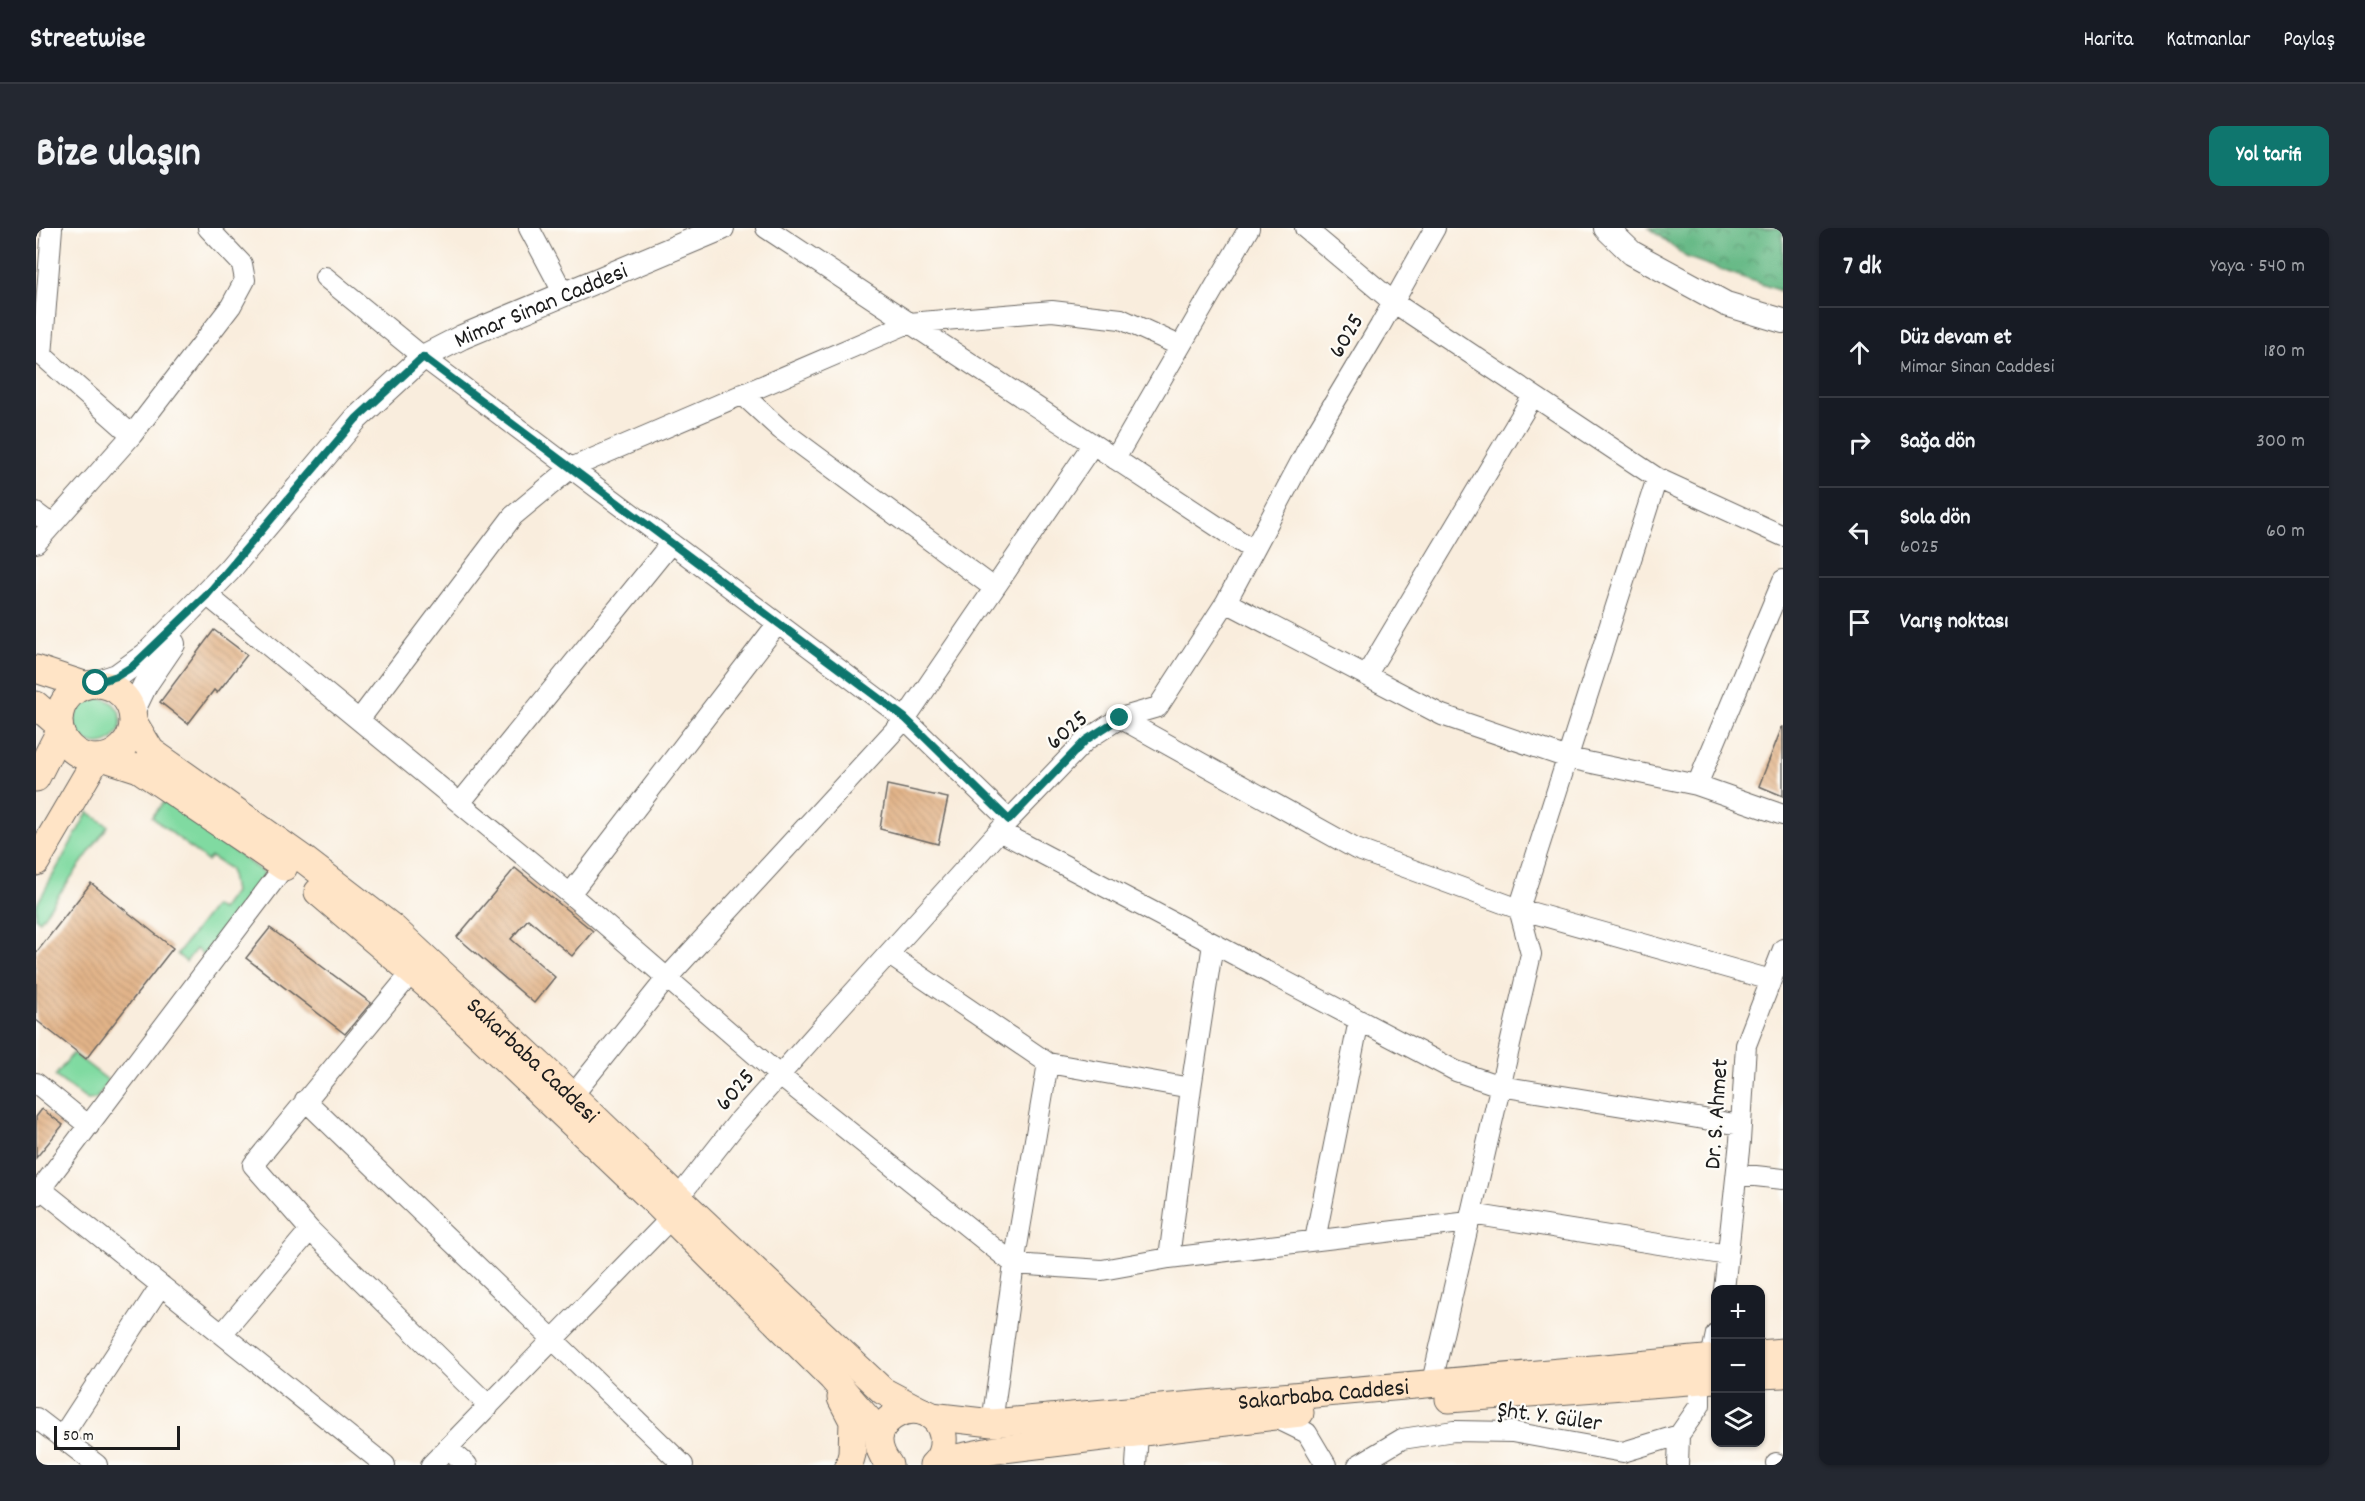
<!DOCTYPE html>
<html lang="tr">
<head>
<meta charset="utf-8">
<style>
	:root { --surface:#171b24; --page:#242831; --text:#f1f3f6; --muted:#9ea1a6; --line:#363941; --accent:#0f766e }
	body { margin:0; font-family:Dekko,sans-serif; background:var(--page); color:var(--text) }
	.controls { position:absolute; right:18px; bottom:18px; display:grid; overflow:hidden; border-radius:12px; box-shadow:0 2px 4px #0004 }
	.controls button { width:54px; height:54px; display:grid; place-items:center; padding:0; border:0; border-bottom:2px solid var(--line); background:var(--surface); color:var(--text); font:30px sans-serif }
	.scale { position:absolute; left:18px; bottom:15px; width:126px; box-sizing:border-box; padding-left:6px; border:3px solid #1c1c1c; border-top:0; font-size:16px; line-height:21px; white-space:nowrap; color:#1c1c1c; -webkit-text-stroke:4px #fdfcf7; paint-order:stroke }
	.stop { position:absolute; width:18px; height:18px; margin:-14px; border:4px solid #0f766e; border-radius:50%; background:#fff }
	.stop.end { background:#0f766e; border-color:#fff; box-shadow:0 2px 6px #0008 }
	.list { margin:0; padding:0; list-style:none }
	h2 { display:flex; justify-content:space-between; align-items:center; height:78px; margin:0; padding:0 24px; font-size:26px }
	h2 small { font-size:20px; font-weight:400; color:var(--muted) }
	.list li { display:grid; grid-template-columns:39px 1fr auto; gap:18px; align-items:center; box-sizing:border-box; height:90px; padding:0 24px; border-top:2px solid var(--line) }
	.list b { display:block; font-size:22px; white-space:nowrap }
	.list p { margin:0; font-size:20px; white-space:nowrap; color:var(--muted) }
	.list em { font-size:20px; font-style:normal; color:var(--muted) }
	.icon { flex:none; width:33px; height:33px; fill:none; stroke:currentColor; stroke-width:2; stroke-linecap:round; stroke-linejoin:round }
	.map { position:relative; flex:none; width:1747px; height:1237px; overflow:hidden; border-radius:12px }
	header { display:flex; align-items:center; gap:36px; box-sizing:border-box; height:84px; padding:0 30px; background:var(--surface); border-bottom:2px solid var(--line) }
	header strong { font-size:28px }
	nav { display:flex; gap:33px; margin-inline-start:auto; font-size:21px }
	.intro { display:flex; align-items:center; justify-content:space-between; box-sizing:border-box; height:144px; padding:0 36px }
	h1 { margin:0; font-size:42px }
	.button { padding:15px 27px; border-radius:12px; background:var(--accent); color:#fff; font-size:21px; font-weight:700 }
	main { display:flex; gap:36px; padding:0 36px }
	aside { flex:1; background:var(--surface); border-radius:12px; box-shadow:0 2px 4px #0004 }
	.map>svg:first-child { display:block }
	.grass { fill:#80daa1; stroke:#4e7b5e; stroke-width:1.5 }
	.forest { fill:url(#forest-crowns); stroke:#426b52; stroke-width:1.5 }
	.building { fill:url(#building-back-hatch) }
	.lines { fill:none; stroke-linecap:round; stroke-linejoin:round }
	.minor-casing { stroke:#696560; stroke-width:22 }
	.tertiary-casing { stroke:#696560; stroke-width:26 }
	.secondary-casing { stroke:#696560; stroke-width:29 }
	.minor { stroke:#fff; stroke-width:20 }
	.tertiary { stroke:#fff; stroke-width:24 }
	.secondary { stroke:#ffe4c6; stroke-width:27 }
	.route { stroke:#0f766e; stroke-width:8 }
	.labels { text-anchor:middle; stroke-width:4.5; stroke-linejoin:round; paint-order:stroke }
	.street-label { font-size:24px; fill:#1c1c1c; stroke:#fdfcf7 }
</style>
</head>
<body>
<header>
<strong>Streetwise</strong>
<nav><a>Harita</a><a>Katmanlar</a><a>Paylaş</a></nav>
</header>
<div class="intro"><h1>Bize ulaşın</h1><a class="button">Yol tarifi</a></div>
<main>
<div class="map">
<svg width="1747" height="1237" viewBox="0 0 1747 1237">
	<defs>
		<pattern id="forest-crowns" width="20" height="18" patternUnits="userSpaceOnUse" patternTransform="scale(1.5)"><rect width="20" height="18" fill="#68ba87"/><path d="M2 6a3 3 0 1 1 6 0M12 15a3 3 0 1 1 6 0" fill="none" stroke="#55966e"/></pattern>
		<pattern id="building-back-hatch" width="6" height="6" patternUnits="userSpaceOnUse" patternTransform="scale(1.5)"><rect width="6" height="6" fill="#e2b489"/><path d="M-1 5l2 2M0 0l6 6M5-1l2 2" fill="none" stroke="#c19a76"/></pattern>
	</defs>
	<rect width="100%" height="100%" fill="#fdfcf7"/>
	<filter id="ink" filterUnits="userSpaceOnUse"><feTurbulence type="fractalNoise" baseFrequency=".0167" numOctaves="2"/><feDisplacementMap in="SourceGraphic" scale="12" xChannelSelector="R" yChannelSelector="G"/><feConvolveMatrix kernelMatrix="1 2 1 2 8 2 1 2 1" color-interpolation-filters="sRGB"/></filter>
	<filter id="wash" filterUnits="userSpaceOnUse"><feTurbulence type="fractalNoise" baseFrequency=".008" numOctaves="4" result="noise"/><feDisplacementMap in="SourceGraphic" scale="24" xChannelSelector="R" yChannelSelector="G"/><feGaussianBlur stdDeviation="1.35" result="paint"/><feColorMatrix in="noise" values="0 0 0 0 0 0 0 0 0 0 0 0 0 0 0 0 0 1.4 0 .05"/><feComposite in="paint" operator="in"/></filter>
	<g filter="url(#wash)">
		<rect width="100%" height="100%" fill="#f9eddd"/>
		<path class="grass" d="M39 493a23 23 0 1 1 46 0a23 23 0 1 1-46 0Z
			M129,572l100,74 -60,82 -9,-7 -10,13 -9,-8 37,-48 7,4 13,-18 -4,-23 -19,-12 -4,4 -55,-44z
			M52,584l20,14 -68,95 -4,-3v-12z
			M37,825l36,28 -13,18 -9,1 -32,-24z"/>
		<path class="forest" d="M1613,0h134v64l-97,-35z"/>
		<g id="blocks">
			<path class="building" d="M178,402l33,25 -30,38 -3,-3 -26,34 -28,-22z
				M1746,499h1v69l-24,-10z
				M851,557l61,13 -10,46 -58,-15z
				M479,640l78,63 -21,25 -44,-37 -17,20 44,38 -21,26 -77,-66z
				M55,655l82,65 -87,111 -50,-39v-67z
				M234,700l101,75 -26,31 -99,-76z
				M6,881l21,16 -27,33v-41z"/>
		</g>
	</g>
	<g filter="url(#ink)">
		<use href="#blocks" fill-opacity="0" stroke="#696560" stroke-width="1.5"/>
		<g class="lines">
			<defs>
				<path id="minor" d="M493,0l35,66
					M730,0l487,322
					M1269,0l88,74 264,176 126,58
					M289,49l98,80 482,362 104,101
					M0,122l96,85
					M6,128l10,-128
					M706,166l38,35 214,159
					M1079,231l134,-231
					M0,285l16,12
					M0,315l96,-108 99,-129 14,-26 -3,-16 -34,-36
					M171,367l363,299 210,182 234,188 88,6 67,-12 300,-36
					M1190,374l216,113 126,43 129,27 86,30
					M1331,446l166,-278
					M1084,490l236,131 163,60 252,71
					M323,492l154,-204 58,-48 338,-145 143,-12 69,8 59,27
					M1661,557l86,-205
					M424,575l211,-260
					M963,603l457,240 44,15 241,39
					M534,666l208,-271
					M852,726l160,109 143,25
					M376,744l-159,193 57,65 179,176
					M0,855l53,43
					M537,867l94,-117 238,-259 188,-275
					M269,872l378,365
					M1701,946l46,5
					M5,961l344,276
					M0,967l248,-328
					M642,970l59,-75 96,-108 176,-195 77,-80 34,-22 38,-11 68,-105 89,-167 65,-109 55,-98
					M1435,986l257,41
					M1279,1012l44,-220
					M1133,1030l22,-170 22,-144
					M1688,1062l16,-149 6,-96 37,-96
					M186,1106l88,-104
					M1675,1130l5,-24
					M1396,1154l99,-428 -12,-45 138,-431
					M1236,1188l35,17 19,32
					M0,1190l61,47
					M956,1195l22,-159 34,-201
					M25,1210l100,-153
					M412,1220l19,17
					M1740,1235l3,2
					M395,1237l240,-247
					M1100,1237l2,-32
					M1322,1237l44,-26 52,-8 58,1 111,20 56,-17 21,-30v-24
					M1642,1237l1,-30"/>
				<g id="tertiary">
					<path d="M1570,0l26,25 94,51 57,17"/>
					<path id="s1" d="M60,455l21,-7 29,-21 83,-85 127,-151 67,-62 39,-20 260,-109"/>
					<path d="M97,482l12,-25 28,-41"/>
				</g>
				<g id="secondary">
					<path d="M0,441l48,16"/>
					<circle cx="60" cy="493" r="37"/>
					<path d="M0,477l23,20"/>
					<path id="s2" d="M98,495l17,28 151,107 91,70 162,151 123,119 205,193 38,20"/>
					<path d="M69,530l34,11 145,98"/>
					<path d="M0,550l24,-47"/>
					<path d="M0,634l61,-104"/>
					<path d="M282,664l109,93 231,220 174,173 48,55"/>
					<path d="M1724,1126l23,-2"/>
					<path d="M1724,1147l23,-1"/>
					<path d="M805,1170l12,23 -1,33 -3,11"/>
					<path d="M1413,1171l267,-20"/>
					<path id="s3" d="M895,1188l61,7 724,-65"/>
					<path d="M900,1234l60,-12 304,-37"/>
					<path d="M853,1237c-38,-47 44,-80 54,-29 1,11 -2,22 -10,29"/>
				</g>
			</defs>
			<use href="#minor" class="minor-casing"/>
			<use href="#tertiary" class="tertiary-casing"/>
			<use href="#secondary" class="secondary-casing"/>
			<use href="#minor" class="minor"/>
			<use href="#tertiary" class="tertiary"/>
			<use href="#secondary" class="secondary"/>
		</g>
	</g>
	<g class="lines" filter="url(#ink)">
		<path class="route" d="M60,455l21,-7 16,-10 74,-71 149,-176 67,-62 482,361 104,102 77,-80 34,-22"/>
	</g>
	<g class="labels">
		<g class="street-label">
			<text dy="8" stroke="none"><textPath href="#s1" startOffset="594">Mimar Sinan Caddesi</textPath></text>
			<text transform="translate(1309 107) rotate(-60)" y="8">6025</text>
			<text transform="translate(1030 501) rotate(-41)" y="8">6025</text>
			<text dy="8" stroke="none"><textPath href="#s2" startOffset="525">Sakarbaba Caddesi</textPath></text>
			<text transform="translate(698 861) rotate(-49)" y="8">6025</text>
			<text transform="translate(1679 886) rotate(-86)" y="8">Dr. S. Ahmet</text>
			<text dy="8" stroke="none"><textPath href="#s3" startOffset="394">Sakarbaba Caddesi</textPath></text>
			<text transform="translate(1514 1187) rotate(8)" y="8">Şht. Y. Güler</text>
		</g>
	</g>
</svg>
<div class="controls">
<button>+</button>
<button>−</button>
<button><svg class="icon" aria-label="layers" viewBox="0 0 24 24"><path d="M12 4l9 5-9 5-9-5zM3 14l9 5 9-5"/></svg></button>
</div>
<div class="scale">50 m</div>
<div class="stop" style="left:60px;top:455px"></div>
<div class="stop end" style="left:1084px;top:490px"></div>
</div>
<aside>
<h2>7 dk<small>Yaya · 540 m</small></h2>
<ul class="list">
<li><svg class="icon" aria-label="ahead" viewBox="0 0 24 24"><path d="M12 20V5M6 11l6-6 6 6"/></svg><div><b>Düz devam et</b><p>Mimar Sinan Caddesi</p></div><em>180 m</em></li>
<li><svg class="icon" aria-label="right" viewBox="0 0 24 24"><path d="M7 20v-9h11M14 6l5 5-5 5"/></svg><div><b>Sağa dön</b></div><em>300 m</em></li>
<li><svg class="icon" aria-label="left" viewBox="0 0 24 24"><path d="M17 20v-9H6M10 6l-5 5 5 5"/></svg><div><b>Sola dön</b><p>6025</p></div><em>60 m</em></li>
<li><svg class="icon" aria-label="arrive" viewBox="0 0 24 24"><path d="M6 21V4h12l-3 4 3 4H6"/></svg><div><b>Varış noktası</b></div></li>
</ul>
</aside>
</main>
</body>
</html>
